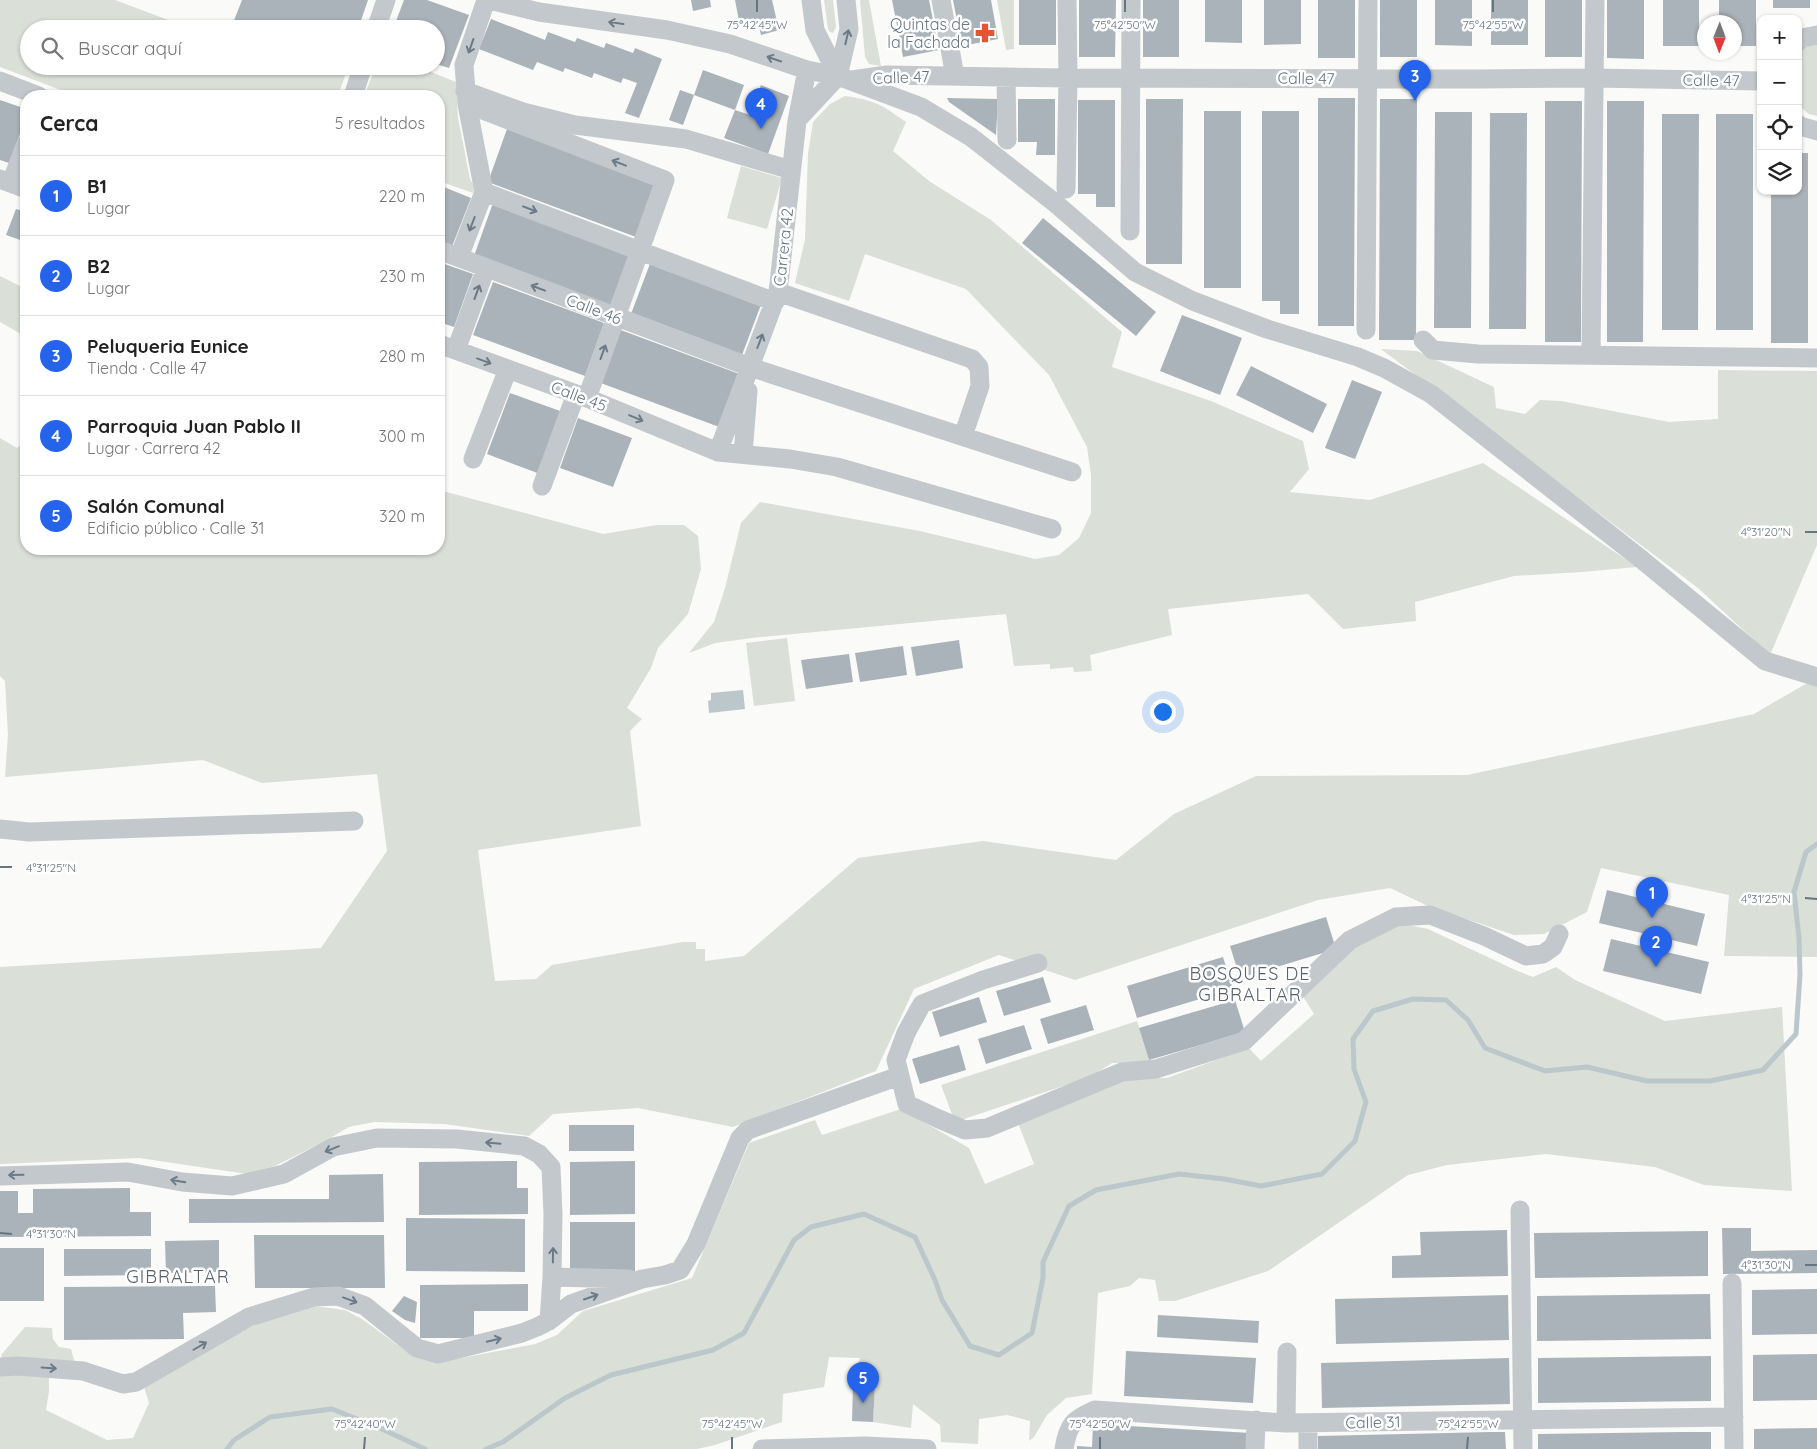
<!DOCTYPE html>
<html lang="es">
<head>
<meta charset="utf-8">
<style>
	:root { --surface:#fff; --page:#f2f2f2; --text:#222; --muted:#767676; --line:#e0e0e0; --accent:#2563eb }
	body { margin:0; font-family:Quicksand,sans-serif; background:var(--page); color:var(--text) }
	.controls { position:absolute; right:15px; top:15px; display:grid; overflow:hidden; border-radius:10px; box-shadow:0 1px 4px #0004 }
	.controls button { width:45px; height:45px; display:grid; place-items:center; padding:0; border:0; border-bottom:1px solid var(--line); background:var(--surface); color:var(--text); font:25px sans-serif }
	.compass { position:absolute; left:1697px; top:15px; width:45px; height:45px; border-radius:50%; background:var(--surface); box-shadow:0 1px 4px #0004; rotate:181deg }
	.you { position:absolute; left:1162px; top:711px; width:18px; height:18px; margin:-12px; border:4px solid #fff; border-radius:50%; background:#1a73e8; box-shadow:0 0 0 8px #1a73e833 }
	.badge { display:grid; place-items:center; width:32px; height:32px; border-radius:50%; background:var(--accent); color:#fff; font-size:16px; font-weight:700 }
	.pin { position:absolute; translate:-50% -41px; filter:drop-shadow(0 1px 2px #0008) }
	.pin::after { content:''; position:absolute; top:26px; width:18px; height:15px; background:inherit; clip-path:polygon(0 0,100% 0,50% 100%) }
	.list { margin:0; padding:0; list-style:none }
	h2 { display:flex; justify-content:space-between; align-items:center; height:65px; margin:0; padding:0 20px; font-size:21px }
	h2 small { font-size:16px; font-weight:400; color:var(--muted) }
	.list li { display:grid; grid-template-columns:32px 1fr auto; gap:15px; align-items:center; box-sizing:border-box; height:80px; padding:0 20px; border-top:1px solid var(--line) }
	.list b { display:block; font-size:19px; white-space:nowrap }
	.list p { margin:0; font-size:16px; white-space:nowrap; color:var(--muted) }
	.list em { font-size:16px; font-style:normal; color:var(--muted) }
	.icon { flex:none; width:28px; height:28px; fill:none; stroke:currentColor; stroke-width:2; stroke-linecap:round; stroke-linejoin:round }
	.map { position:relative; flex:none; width:1817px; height:1449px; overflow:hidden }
	.search { position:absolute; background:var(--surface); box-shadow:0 1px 4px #0004; left:20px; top:20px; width:425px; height:55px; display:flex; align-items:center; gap:12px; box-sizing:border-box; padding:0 18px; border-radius:28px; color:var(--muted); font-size:19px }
	.panel { position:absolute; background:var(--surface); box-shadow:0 1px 4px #0004; left:20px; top:90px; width:425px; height:465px; border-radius:20px }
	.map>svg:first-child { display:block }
	.green { fill:#dadfd7 }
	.water { fill:#bbc7cb }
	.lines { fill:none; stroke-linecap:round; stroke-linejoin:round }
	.stream { stroke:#bbc7cb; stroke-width:5 }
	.building { fill:#aab3b9 }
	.minor { stroke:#c3c8cc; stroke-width:19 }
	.oneway { stroke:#6a7a87 }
	.ticks { fill:none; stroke:#657683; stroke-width:2 }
	.labels { text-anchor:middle; stroke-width:5; stroke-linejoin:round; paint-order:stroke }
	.poi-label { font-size:16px; fill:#657683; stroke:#fff; text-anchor:end }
	.street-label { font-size:16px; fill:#657683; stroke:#fff }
	.neighbourhood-label { font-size:18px; letter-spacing:1px; fill:#57646e; stroke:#fff }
	.ticks-label { font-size:12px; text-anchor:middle; fill:#657683; stroke:#fff; stroke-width:5; stroke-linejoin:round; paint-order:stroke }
</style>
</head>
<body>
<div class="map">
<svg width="1817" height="1449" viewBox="0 0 1817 1449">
	<rect width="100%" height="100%" fill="#fafaf8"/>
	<path class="green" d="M0,0h115l77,29h-163v37h297l20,7 -8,23h-261l-77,-29z
		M824,0h9l3,27 -3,6 -3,-1 -2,-3z
		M860,0h9l12,66 -12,-2 -4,-7z
		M997,0h17v49l-8,1z
		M1817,41v75l-8,-2 -11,-9v-53l5,-4z
		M376,66h40l40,16 2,36 12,61 5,9 -2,5 -34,-12v-85h-75z
		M845,96c30,4 37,9 61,26l-13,29 36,30 62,39 131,112 -10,35 99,34 92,40 6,28 -19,23 80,8 113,-37 154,104 -55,5 -68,4 -99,26 1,19 -73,8 -35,-35 -140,15 4,26 -82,20 2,16 -18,1 -1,-5 -23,2v-5l-36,2 -8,-52 -254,24 -37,5 -26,10 25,-31 11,-34 16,-65 19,-21 160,29 115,28 24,-4 20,-17 12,-25v-38l-4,-28 -38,-72 -83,-86 -101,-35 -16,47 -54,-18 10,-44 3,-85 5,-32 17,-18z
		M741,166l41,12 -15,51 -40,-11z
		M0,276l26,13v48l-26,-15z
		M1381,349l36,2 77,36 2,21 29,6 15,-14 21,1 108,21 49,-3v-49l99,1v174l-47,110 -72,-67z
		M0,438l17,10 9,-7v108h413v-59l164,44 54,-9h27l14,11 3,33 -13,45 -30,34 -7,20 -24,40 15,11 -12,12 11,95 -163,24 17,131 41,-2 16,-14 131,-23h13v7h9v12l39,-5 114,-98 125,-17 133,19 58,-46 82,-38 211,-1 287,-61 55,-32 8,2v273l-93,-1 5,-61 -128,-27 -14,44 -43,22 -30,1 -86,-29 -38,-18 -72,12 -243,80 -76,-25 -85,34 -38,82 -143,56 -95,-19 -85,6 -24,22 -85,-12 -70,-2 -25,5 -24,14 -50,25 -28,8 -108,-16 -139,6v-197l321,-19 66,-97 -10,-77 -115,9 -59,-23 -198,17 3,-42 -3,-54 -5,-5z
		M787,638l8,63 -41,5 -8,-63z
		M1398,923l30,6 85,40 20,8 23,-10 19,13 90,41 117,-14 10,184 -88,-6 -49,-18 -109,-13 -99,11 -39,10 -140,96 -93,30h-16l-4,-21 -16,-2 -9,8 -32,7 -6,101 -26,4 -19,17 -13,22 -5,4 1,-20 -23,-6 -28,4 -1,25 -37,-2 -1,-17 -27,-21 -2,24 -38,-6 2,-37 -22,-1 7,-26 -31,-1 -5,30 -41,7 -1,28 -67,23 -18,4h-697v-74l7,-2 42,4v14l-3,19 61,30 26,-2 16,-35 -5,-16 49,-30 69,-36 51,-15 32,4 17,9 52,38 21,6 100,-19 22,-9 26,-24 109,-33 57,-135 66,-23 7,15 79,-26 68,39 16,36 49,-20 -18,-46 92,-30 14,-11 45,1 82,-30 12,13 53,-47 -12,-19 54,-48z
		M1137,1021l12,39 -8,3h-29l-22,14 -135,45 -14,-37z
		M25,1327l27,1 1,11 6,8 12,2 4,15 -72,-5 -2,-4z"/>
	<path class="water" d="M743,690l2,19 -36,4 -1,-12 3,-1v-7z"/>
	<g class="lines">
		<path class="stream" d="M227,1449l7,-9 36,-23 62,-8 50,20 43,20
			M486,1449l17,-7 62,-44 46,-23 102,-25 31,-17 50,-93 17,-13 53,-13 51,23 20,43 7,20 28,46 29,9 33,-22 11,-55v-16l26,-56 27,-16 83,-16 45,5 37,7 61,-12 33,-33 11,-39 -12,-33 -1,-30 20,-28 40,-12 33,1 22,20 17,28 60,23 42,-4 60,14h63l53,-11 33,-36 4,-59 -1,-37 -5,-46 12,-40 11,-8"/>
	</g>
	<path class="building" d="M242,0h126l-10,29h-109l-16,-6z
		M404,0h23l42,15 -20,53 -13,-4v-35h-43z
		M691,0h19l1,7 -18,4z
		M735,0h37l7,30 -18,5 -3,-13 -18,4z
		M892,0h37l10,50 -36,7z
		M953,0h38l7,39 -36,7z
		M1019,0h37v45h-37z
		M1079,0h37l-1,57h-36z
		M1143,0h36v57h-36z
		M1205,0h37v43l-37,-1z
		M1264,0h37v44l-37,1z
		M1318,0h37v58h-37z
		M1380,0h37v57h-37z
		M1435,0h37v46l-37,-1z
		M1491,0h37v45h-37z
		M1545,0h37v57h-37z
		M1607,0h37v59l-37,-1z
		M1663,0h36v46h-36z
		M1719,0h37v46h-22v-24h-15z
		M1773,0h37v8h-37z
		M491,19l54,21 3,-8 27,10 2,-4 27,10 2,-5 27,10 2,-5 27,11 -23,59 -14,-5 12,-30 -14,-5 -2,5 -27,-10 -2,5 -27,-10 -2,4 -26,-10 -4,8 -54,-21z
		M703,70l41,15 -9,25 -41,-15z
		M761,85l28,11 -21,58 -44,-16 11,-28 15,5z
		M680,90l14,5 -11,30 -14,-5z
		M947,98l51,1 -2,36 -47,-33z
		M1318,98h37l-1,228h-36z
		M1018,99h37v56h-19l1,-13h-19z
		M1146,99h37l-1,165h-36z
		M1380,99h37l-1,241h-37z
		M0,100l26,9v9l-17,45 -9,-3z
		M1078,100h37v107h-19v-13h-18z
		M1545,101h37l-1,241h-36z
		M1607,101h37l-1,241h-36z
		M1204,111h37v177h-37z
		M1262,111h37v203h-19v-13h-18z
		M1435,112h37l-1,216h-37z
		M1490,113h37l-1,216h-37z
		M1662,114h37l-1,216h-36z
		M1716,114h37v216h-37z
		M507,129l149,55 -20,53 -148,-55z
		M1798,153h10v190h-37v-152h27z
		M439,185l32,13 -20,51 -12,-5z
		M493,203l137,50 -20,53 -136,-50z
		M16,209l10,3v30l-20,-7z
		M1043,218l113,94 -20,24 -114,-93z
		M651,261l111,41 -20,53 -111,-41z
		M439,262l34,12 -19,53 -15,-5z
		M493,282l111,41 -19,53 -112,-41z
		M1182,315l60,23 -22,57 -60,-24z
		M618,329l124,46 -20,53 -124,-46z
		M1251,366l76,38 -14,29 -77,-38z
		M1352,380l30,12 -27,67 -30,-11z
		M510,393l53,19 -23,62 -53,-20z
		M578,418l54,20 -19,49 -53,-19z
		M959,640l4,28 -47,8 -5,-29z
		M903,646l4,29 -47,7 -5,-29z
		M849,654l4,28 -47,7 -5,-29z
		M1607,890l98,24 -8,32 -98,-23z
		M1326,917l10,32 -96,29 -10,-32z
		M1611,939l98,23 -8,32 -98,-23z
		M1223,957l10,32 -96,29 -10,-32z
		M1043,977l8,25 -47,14 -8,-25z
		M979,997l8,25 -47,15 -8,-25z
		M1235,1000l10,32 -96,28 -10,-32z
		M1086,1005l8,25 -46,14 -8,-25z
		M1024,1025l8,24 -46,15 -8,-25z
		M959,1045l7,25 -46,14 -8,-25z
		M569,1125h65v26h-65z
		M517,1161v27h11v26l-109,1v-53z
		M635,1161v53l-65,1v-53z
		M383,1174l1,48 -195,1v-24h140v-24z
		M130,1188v24h21v24l-151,1v-46h18v22h15v-24z
		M406,1218l119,1v53l-119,-1z
		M570,1222h65v53h-65z
		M1722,1228h29v23l66,-1v23l-94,1z
		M1507,1230l1,46 -116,2v-22l29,-1 -1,-23z
		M1708,1231v45l-173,2 -1,-45z
		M254,1235h130l1,53h-130z
		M219,1240v32l-53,1 -1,-32z
		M0,1248h44v53h-44z
		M64,1249h87v26l-87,1z
		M528,1284v27h-54v27h-54v-53z
		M215,1286l1,26 -33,1 1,26 -120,1v-53z
		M1817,1289v45l-65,1v-45z
		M1710,1294l1,45 -174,2v-45z
		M1508,1295l1,45 -173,4 -1,-45z
		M404,1296l13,6 -2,21 -10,-3 -13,-9z
		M1158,1315l101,6 -1,22 -101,-6z
		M1126,1351l130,7 -3,45 -129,-7z
		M1817,1354v46l-64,1v-46z
		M1711,1356v45l-173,2v-45z
		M1509,1358l1,46 -188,4 -1,-45z
		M853,1384h22l-2,38 -21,-1z
		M1093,1424l158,9 -1,16h-173v-3l15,1z
		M1817,1428v21h-63v-20z
		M1491,1432h14l1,17h-188v-13z
		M1682,1432h29v17h-173v-15z"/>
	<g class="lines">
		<path class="minor" d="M489,0l50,12 128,18 63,14 77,26 31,6 83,31 50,30 84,66 80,69 58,29 74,28 91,28 26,11 47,26 210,165 124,102 52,16
			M811,0l4,30 23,46
			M941,0l14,76
			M376,29l10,-29
			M1798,42l4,-4 15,-3
			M1006,77l1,63
			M852,80l35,-5 181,3 412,1 114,-1 167,3
			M0,81l39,15
			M465,91l58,21 52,13 111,14 105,31
			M353,96l10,-30
			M467,104l198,76 -78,218
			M797,120l41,-44 11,-47 -3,-29
			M1798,124l2,2 17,5
			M0,179l26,10
			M11,183l15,-39
			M1066,189l2,-111 -1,-78
			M484,192l291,110
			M1130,231l1,-231
			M439,250l311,117 322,105
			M459,257l25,-65 -17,-88 -3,-39 22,-65
			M778,292l194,67 7,8 1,19 -17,50
			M1366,330l2,-330
			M1423,340l10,10 45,4 339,4
			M439,344l148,54 131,54 72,7 47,8 215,62
			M456,350l30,-82
			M1591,355l4,-355
			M718,452l60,-160 19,-171 10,-51
			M743,454l5,-63
			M473,459l35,-90
			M542,486l34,-92
			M0,829l29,3 325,-11
			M1038,963l-55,17 -61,24 -16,29 -10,27 11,44 32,15 26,11 22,-2 135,-56 34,-3 88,-28 106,-101 46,-23 34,-2 54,21 42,20 17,-2 10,-7 6,-13
			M0,1176l128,-4 54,10 50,4 52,-12 49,-27 44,-9 80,1 67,7 15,8 12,13 2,47 -1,63 -3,44
			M1520,1210l3,239
			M552,1277l77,2
			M1732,1283l2,166
			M0,1367l18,-1 65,5 40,13 13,-2 113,-65 65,-20 24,-1 27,10 52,42 21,6 84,-21 15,-6 12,-6 22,-17 71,-25 23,-4 15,-5 16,-26 44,-106 8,-8 151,-54
			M1286,1423l1,-71
			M1308,1423v26
			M762,1449l103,-3 62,3
			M1064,1449c4,-25 9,-29 31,-39l191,13 448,-6
			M1255,1449l1,-29"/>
	</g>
	<defs><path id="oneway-shaft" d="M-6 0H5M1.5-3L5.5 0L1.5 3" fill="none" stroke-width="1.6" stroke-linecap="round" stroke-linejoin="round" transform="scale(1.25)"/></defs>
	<g class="oneway">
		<use href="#oneway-shaft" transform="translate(616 23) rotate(-172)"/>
		<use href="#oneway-shaft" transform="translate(847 37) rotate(-77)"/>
		<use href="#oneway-shaft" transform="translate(471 46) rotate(109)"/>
		<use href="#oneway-shaft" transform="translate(774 59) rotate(-161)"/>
		<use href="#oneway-shaft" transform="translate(619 163) rotate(-159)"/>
		<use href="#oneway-shaft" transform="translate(530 209) rotate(21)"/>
		<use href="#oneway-shaft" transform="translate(472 224) rotate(111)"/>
		<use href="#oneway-shaft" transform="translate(538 288) rotate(-159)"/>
		<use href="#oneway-shaft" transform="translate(477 292) rotate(-70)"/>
		<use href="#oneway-shaft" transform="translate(760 341) rotate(-69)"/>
		<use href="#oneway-shaft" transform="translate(603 352) rotate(-70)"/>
		<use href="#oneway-shaft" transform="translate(484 361) rotate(20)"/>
		<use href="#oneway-shaft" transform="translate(636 418) rotate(23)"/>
		<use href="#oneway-shaft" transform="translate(493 1143) rotate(-175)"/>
		<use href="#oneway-shaft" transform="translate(332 1149) rotate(158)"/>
		<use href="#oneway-shaft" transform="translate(16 1175) rotate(179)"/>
		<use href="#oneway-shaft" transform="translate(178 1181) rotate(-171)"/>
		<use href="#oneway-shaft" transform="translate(553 1255) rotate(-89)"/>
		<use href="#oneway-shaft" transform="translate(591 1297) rotate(-19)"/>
		<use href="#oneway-shaft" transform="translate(350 1300) rotate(20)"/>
		<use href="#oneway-shaft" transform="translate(494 1340) rotate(-14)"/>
		<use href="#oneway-shaft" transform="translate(200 1346) rotate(-30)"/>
		<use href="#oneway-shaft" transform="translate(49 1368) rotate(4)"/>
	</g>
	<path class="ticks" d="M757,12v-12M1125,12v-12M1493,12v-12M1805,532h12M0,867h12M1805,898l12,1M0,1233l12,1M1805,1265h12M364,1449l1,-12M732,1449v-12M1100,1449v-12M1467,1449l1,-12"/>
	<defs>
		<symbol id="pharmacy-bare" viewBox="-9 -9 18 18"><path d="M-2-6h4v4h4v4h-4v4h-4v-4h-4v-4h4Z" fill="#e4572e" stroke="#fff" stroke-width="2.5" paint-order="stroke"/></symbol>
	</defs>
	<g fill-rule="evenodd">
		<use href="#pharmacy-bare" x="971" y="19" width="28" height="28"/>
	</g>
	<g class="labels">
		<g class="poi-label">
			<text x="970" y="30">Quintas de<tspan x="970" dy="18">la Fachada</tspan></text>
		</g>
		<g class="street-label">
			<text transform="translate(901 77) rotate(-2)" y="6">Calle 47</text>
			<text transform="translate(1306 78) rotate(1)" y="6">Calle 47</text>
			<text transform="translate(1711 80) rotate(1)" y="6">Calle 47</text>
			<text transform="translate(783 247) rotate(-84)" y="6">Carrera 42</text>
			<text transform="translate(594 309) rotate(21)" y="6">Calle 46</text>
			<text transform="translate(579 396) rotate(21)" y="6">Calle 45</text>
			<text transform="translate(1373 1422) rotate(-1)" y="6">Calle 31</text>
		</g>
		<g class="neighbourhood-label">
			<text x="1250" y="980">BOSQUES DE<tspan x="1250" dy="21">GIBRALTAR</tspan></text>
			<text x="178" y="1283">GIBRALTAR</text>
		</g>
	</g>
	<g class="ticks-label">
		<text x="757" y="29">75°42'45"W</text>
		<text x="1125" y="29">75°42'50"W</text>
		<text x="1493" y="29">75°42'55"W</text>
		<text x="1766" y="536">4°31'20"N</text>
		<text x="51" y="872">4°31'25"N</text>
		<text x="1766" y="903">4°31'25"N</text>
		<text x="51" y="1238">4°31'30"N</text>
		<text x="1766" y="1269">4°31'30"N</text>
		<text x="365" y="1428">75°42'40"W</text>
		<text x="732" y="1428">75°42'45"W</text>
		<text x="1100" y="1428">75°42'50"W</text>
		<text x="1468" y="1428">75°42'55"W</text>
	</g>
</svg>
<div class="controls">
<button>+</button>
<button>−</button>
<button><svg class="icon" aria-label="locate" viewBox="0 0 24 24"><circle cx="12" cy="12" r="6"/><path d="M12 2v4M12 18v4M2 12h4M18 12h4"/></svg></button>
<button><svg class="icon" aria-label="layers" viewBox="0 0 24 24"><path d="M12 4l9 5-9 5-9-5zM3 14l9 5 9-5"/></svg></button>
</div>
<svg class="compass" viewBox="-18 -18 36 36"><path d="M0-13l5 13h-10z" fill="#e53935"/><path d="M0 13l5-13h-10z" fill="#767676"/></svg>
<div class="you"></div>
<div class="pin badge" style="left:1652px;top:918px">1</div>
<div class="pin badge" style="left:1656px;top:967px">2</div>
<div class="pin badge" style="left:1415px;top:101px">3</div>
<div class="pin badge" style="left:761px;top:129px">4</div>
<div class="pin badge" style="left:863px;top:1403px">5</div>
<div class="search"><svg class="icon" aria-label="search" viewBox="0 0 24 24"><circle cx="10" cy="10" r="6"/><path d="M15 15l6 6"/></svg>Buscar aquí</div>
<section class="panel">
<h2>Cerca<small>5 resultados</small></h2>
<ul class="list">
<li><span class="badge">1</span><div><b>B1</b><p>Lugar</p></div><em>220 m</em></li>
<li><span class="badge">2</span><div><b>B2</b><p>Lugar</p></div><em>230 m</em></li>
<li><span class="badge">3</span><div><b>Peluqueria Eunice</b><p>Tienda · Calle 47</p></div><em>280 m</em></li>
<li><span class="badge">4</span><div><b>Parroquia Juan Pablo II</b><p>Lugar · Carrera 42</p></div><em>300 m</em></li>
<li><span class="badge">5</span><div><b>Salón Comunal</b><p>Edificio público · Calle 31</p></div><em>320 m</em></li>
</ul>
</section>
</div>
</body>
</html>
